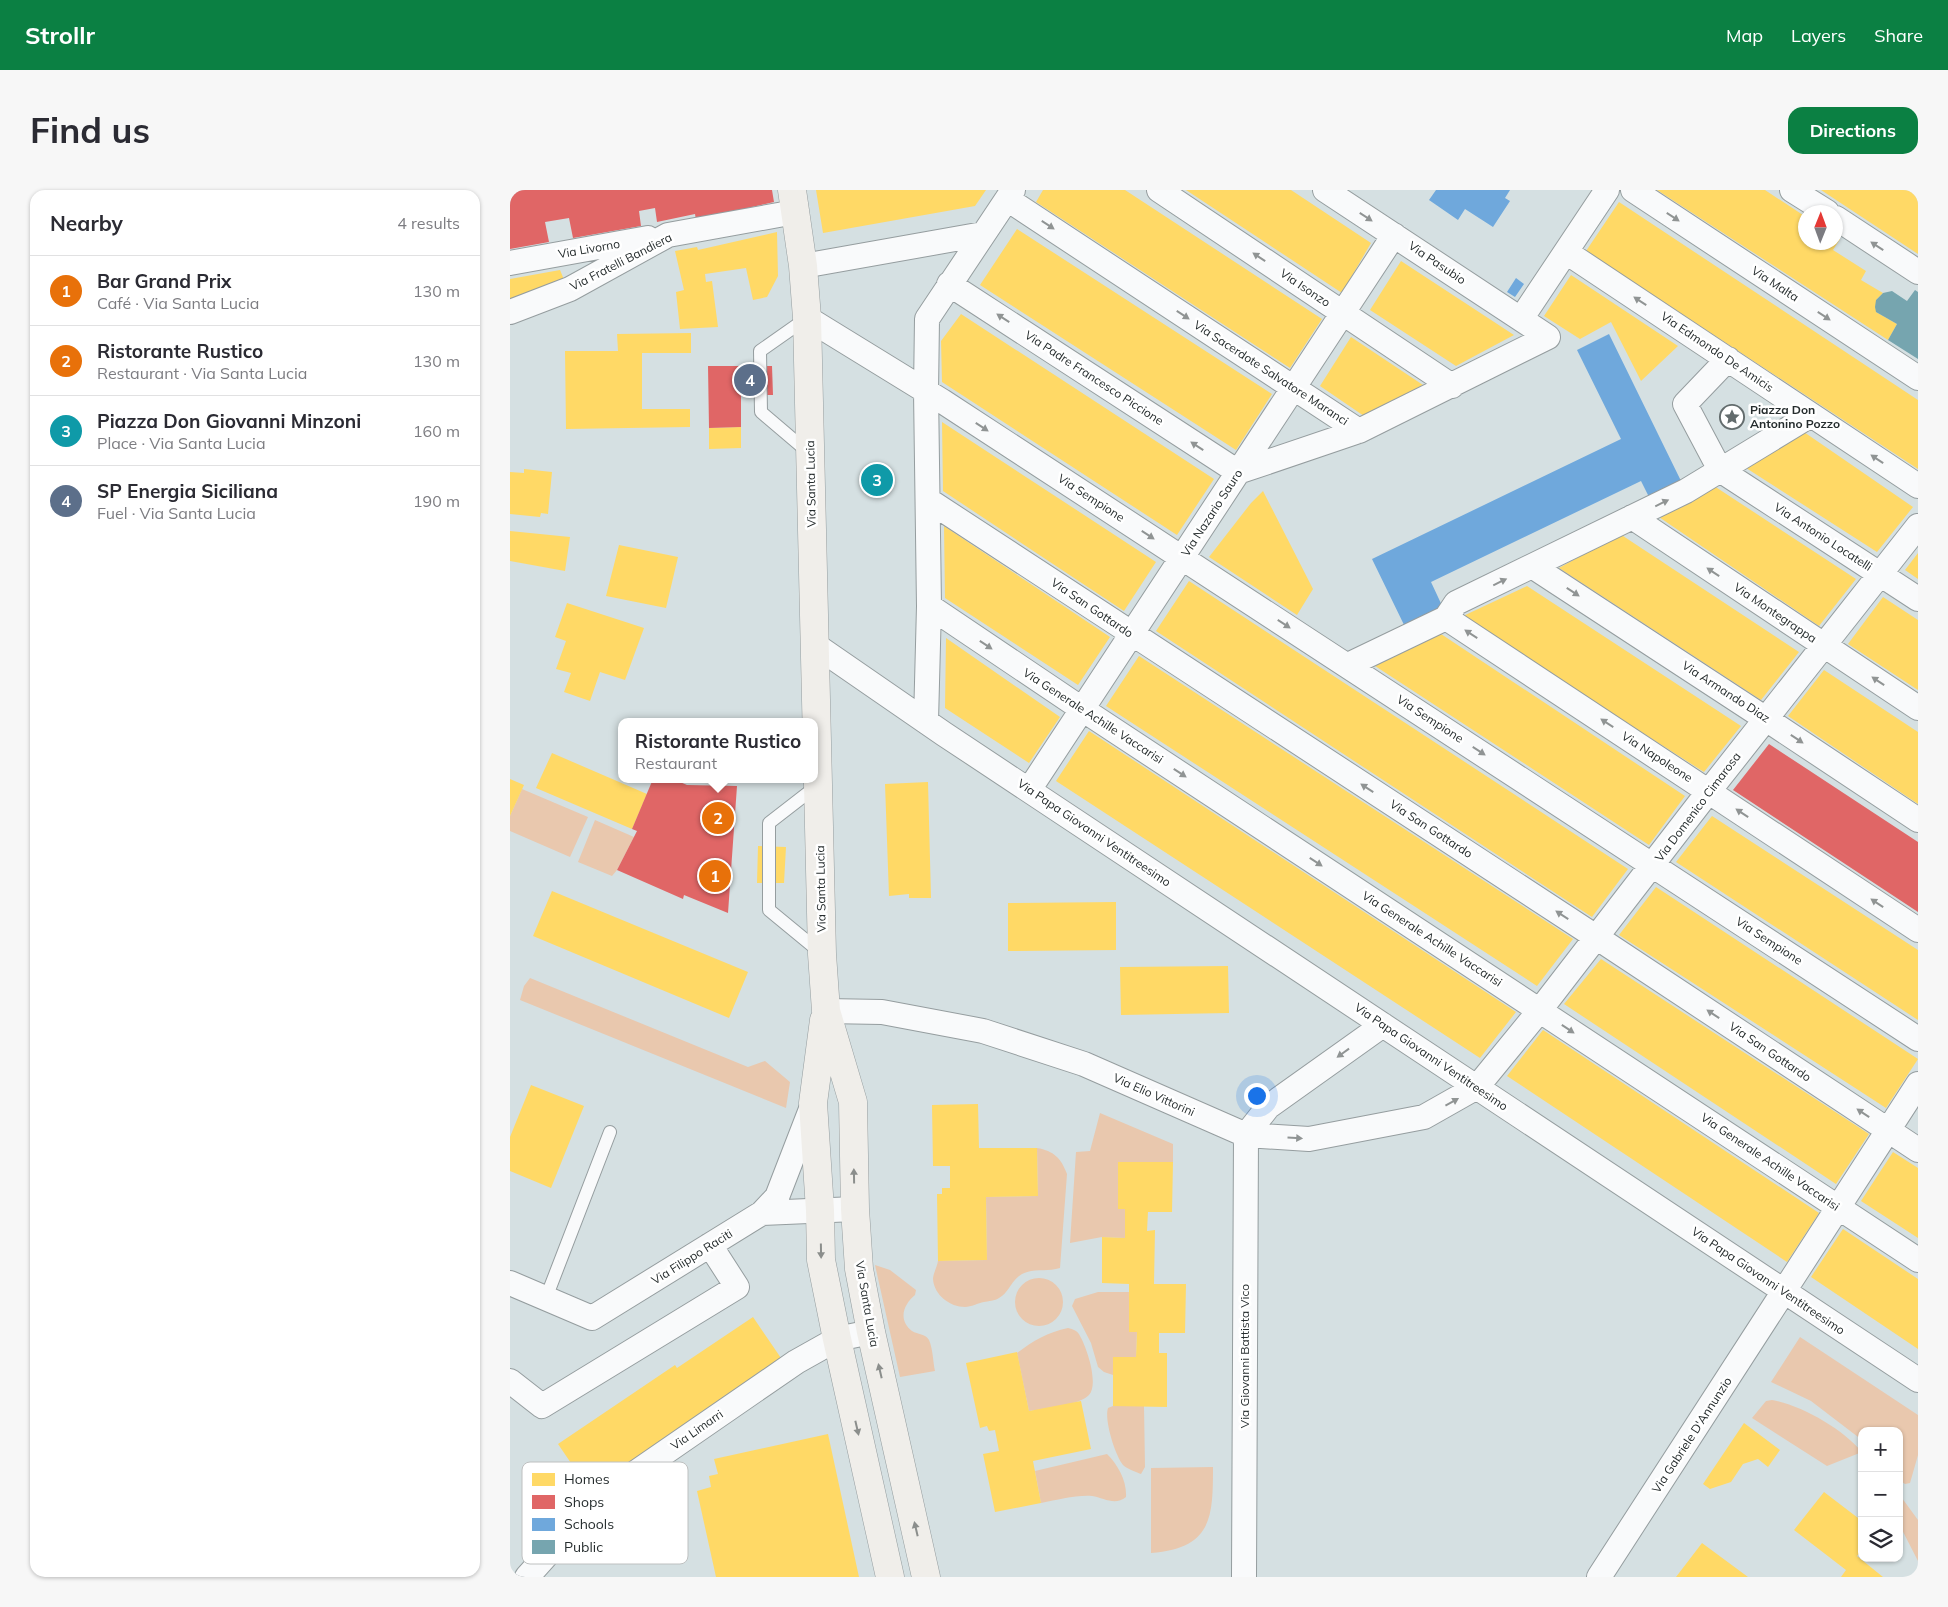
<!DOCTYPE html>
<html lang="en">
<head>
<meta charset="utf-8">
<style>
	:root { --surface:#fff; --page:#f7f7f7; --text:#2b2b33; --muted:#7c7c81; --line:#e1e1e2; --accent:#0b8043 }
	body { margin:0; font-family:Mulish,sans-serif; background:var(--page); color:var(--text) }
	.controls { position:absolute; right:15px; bottom:15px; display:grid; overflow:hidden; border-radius:10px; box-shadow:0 1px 4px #0004 }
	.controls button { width:45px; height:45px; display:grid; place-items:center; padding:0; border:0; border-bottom:1px solid var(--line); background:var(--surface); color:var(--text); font:25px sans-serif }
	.compass { position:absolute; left:1288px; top:15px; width:45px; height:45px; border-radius:50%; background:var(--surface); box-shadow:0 1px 4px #0004; rotate:1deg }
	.you { position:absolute; left:746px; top:905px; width:18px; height:18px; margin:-12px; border:4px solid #fff; border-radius:50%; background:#1a73e8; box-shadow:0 0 0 8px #1a73e833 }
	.badge { display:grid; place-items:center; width:32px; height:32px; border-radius:50%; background:var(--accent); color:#fff; font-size:16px; font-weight:700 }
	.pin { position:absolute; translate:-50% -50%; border:2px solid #fff; box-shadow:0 1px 5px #0006 }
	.popup { position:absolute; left:108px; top:528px; width:200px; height:65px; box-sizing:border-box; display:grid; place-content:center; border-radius:10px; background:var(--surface); filter:drop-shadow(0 1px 4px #0005); font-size:16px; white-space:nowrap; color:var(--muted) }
	.popup b { font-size:19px; color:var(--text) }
	.popup::after { content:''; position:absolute; left:50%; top:100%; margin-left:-10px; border:10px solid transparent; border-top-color:var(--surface) }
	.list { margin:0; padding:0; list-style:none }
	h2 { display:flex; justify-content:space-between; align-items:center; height:65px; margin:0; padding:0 20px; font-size:21px }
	h2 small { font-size:16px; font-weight:400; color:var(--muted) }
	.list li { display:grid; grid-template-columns:32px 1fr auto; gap:15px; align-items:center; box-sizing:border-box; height:70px; padding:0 20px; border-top:1px solid var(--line) }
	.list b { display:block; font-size:19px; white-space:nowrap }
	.list p { margin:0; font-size:16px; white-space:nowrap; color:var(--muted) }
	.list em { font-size:16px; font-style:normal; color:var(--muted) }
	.icon { flex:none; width:28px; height:28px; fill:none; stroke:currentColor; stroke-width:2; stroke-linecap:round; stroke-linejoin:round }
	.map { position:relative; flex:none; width:1408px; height:1387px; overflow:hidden; border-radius:15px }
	header { display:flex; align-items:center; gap:30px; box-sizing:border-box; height:70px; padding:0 25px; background:var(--accent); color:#fff }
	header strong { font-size:24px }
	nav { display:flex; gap:28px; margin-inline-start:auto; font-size:18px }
	.intro { display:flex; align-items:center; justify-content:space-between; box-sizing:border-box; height:120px; padding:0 30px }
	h1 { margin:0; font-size:35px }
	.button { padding:12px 22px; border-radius:15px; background:var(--accent); color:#fff; font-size:18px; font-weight:700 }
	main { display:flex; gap:30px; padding:0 30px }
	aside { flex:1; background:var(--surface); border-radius:15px; box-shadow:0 1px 4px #0004 }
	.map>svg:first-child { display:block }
	.green { fill:#e9c8ae }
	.homes { fill:#ffd966 }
	.shops { fill:#e06666 }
	.schools { fill:#6fa8dc }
	.public { fill:#76a5af }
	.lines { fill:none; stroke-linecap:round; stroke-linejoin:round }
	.lane-casing { stroke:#959d9f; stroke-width:14 }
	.street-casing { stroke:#959d9f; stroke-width:26 }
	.secondary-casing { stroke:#959d9f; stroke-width:29 }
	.lane { stroke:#f9fafb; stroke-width:12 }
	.street { stroke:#f9fafb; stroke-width:24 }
	.secondary { stroke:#f0eeea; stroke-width:28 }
	.oneway { fill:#909494 }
	.oneway2 { fill:#8b8e8c }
	.labels { text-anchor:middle; stroke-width:5; stroke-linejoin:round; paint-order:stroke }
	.street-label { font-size:12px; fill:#262d2e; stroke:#fff }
	.poi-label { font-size:12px; font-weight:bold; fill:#262d2e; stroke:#fff; text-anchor:start }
	.key { fill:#fff; stroke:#bec0c0; stroke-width:1 }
	.key-label { font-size:14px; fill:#262d2e }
</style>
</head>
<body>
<header>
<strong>Strollr</strong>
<nav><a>Map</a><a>Layers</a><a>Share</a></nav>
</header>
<div class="intro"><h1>Find us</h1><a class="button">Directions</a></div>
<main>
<aside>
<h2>Nearby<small>4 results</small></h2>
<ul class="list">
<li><span class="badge" style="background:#e8710a">1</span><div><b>Bar Grand Prix</b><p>Café · Via Santa Lucia</p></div><em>130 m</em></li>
<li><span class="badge" style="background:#e8710a">2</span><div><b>Ristorante Rustico</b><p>Restaurant · Via Santa Lucia</p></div><em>130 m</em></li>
<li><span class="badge" style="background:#0f9aa8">3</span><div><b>Piazza Don Giovanni Minzoni</b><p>Place · Via Santa Lucia</p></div><em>160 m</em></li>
<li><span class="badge" style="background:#5c6f8a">4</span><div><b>SP Energia Siciliana</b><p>Fuel · Via Santa Lucia</p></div><em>190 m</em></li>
</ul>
</aside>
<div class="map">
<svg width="1408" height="1387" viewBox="0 0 1408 1387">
	<rect width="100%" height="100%" fill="#d5e0e2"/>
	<path class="green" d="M12,599l66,28 -18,40 -60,-26v-15z
		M85,630l39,17 -17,33 -5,6 -34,-14z
		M20,788l218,89 17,-6 25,21 -4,26 -266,-108 4,-14z
		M590,923l73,31v18l-48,47v29l-23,-1 -32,6 6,-91 14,-1z
		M527,958c17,3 24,10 30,26l-7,94c-13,4 -26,0 -38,6 -11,6 -13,19 -23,24 -4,3 -11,3 -15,4 -6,1 -13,5 -19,5 -15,0 -31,-12 -32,-28 0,-5 4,-12 5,-18l49,-1 -1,-63 52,-1z
		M365,1075l15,5 26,20 -1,5c-12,10 -17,25 -3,36 6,4 13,2 17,9 4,9 4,22 6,31l-35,6z
		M505 1112a24 24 0 1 1 48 0a24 24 0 1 1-48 0Z
		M588,1102h31v39l8,1 -1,25h-23v18l-9,-3 -6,-5 -7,-24 -19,-37 3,-7z
		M558,1138c5,1 10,3 12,8 7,12 19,48 9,59 -9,10 -46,14 -60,16l-12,-58c16,-12 31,-21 51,-25z
		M1290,1147l118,78v40l-8,28 -5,1 -6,-4v-49h-37v9l-51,-39 -40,-19z
		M1262,1210c29,5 71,29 90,52l-35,14 -75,-48 14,-17z
		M603,1216h31l1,61 -4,7c-5,-2 -14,-5 -18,-9 -8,-10 -19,-45 -15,-57z
		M597,1264c11,11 20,27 19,43 -11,9 -22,1 -34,-1 -17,-1 -34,4 -51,7l-6,-32z
		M703,1277c0,51 -1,81 -62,86v-85z
		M1389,1304l19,26v41l-19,-37z"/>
	<path class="homes" d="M306,0h170l-11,16 -152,27z
		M533,0h82l197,129 -32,49 -254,-166z
		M676,0h105l80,53 -29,50z
		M1147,0h108l41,27v25h30v-6l4,3 -7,11 33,21 -5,9 22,13 -7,7v12l21,12 -9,16z
		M1311,0h97v64z
		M1109,12l299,198v69l-332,-218z
		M507,39l255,165 -36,56 -256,-165z
		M267,42l1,44 -11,21 -14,3 -7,-32 -41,6 1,8 6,-1 6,46 -38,2 -4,-37 8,-2 -9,-39 22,-4 1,3z
		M891,71l113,74 -58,31 -86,-56z
		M50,80l5,12 -55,22v-25z
		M1061,85l107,71 -37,35 -30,-59 -31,17 -36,-23z
		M451,124l253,165 -37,56 -235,-153 -1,-41z
		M181,143v20h-49v56h48v18l-124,2 -1,-78h53l-1,-17z
		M841,147l72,48 -59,31 -44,-30z
		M432,232l214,140 -32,49 -181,-120z
		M231,237v21l-32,1v-21z
		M1291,240l112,77 -36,45 -134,-86z
		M14,279l28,3 -4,42 -7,-1 -1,4 -30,-3v-42l14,1z
		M1201,294l145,95 -37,47 -163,-111z
		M753,301l50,98 -16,26 -88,-58 42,-54z
		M434,336l166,111 -32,48 -133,-87z
		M0,341l60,6 -5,34 -55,-10z
		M1110,344l179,118 -38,48 -202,-132z
		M109,355l59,12 -12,51 -60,-12z
		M1408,363v26l-13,-9z
		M679,391l439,288 -36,48 -436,-286z
		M1017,396l214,140 -37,46 -243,-155z
		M1373,407l35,23v70l-70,-46z
		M57,413l77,25 -19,52 -25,-8 -10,29 -26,-9 7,-19 -15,-4 10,-28 -11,-4z
		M925,440l250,166 -36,49 -280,-183z
		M436,448l114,79 -31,46 -84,-55z
		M629,466l434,283 -36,47 -431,-280z
		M1314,480l94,62v72l-130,-88z
		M579,541l427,281 -36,46 -424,-277z
		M42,563l95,41 -15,35 -96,-41z
		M0,589l14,6 -14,31z
		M418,592l3,116h-22v-4l-20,2 -4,-112z
		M1202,626l206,134v70l-242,-158z
		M248,656l28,1 -2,36h-27z
		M1146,697l262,172 -32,49 -267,-173z
		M42,701l196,81 -19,46 -196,-82z
		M606,712v48l-108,1v-48z
		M1091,769l268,175 -33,50 -272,-180z
		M718,776l1,47 -108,2 -1,-48z
		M1033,840l276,183 -32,49 -280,-186z
		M21,895l53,21 -33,82 -41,-17v-34z
		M468,914l1,44h58l1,48 -52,1 1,63 -49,1 -1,-67h5v-6h8v-22h-17l-1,-61z
		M1383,962l25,16v70l-57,-37z
		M608,972h55l-1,50h-24l-1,19 8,-1 -1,54h32l-1,49h-26v20h8v54l-54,-1v-49h23l1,-25h-8v-48l-27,-1v-46l23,1v-29h-7z
		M1333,1039l75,50v70l-107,-72z
		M243,1127l30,44 -193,130 -32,-47 117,-79 2,3z
		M507,1162l12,59 52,-10 10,48 -58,12 8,42 -46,9 -12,-58 16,-3 -4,-21 -6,1 -2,-5 -7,2 -14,-65z
		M1234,1233l36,27 -12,17 -10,-8 -15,5 -12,18 -21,7 -7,-5z
		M318,1244l31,143h-143l-19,-86 14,-4 -2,-11 9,-2 -4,-15z
		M126,1291l8,10 -36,30 -3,-14z
		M1314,1302l38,29v29l-5,6 26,21h-42l5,-7 -52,-40z
		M1192,1353l46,34h-72z"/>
	<path class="shops" d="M0,0h262l2,12 -78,18 -1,-6 -38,8 -2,-14 -16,3 2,15 -68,12 -4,-20 -24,4 4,20 -39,7z
		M198,176h64l1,29h-32v32l-32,1z
		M1259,554l149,98v70l-185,-122z
		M143,589h20l14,6 50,1 -9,127 -44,-18 -1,4 -66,-29 20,-39 -5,-2z"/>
	<path class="schools" d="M926,0h74l-5,8 5,3 -17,26 -28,-18 -7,11 -29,-20z
		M1006,88l8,6 -9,13 -8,-5z
		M1099,144l73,149 -32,16 -9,-18 -210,101 14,30 -38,19 -35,-72 249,-120 -44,-89z"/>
	<path class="public" d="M1405,100l3,2v67l-30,-19 9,-16 -21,-12 -1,-5 1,-7 7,-7 9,-2 15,10z"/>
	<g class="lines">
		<defs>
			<path id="lane" d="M297,128l-47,33 1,61 47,40
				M308,595l-49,38v87l51,42
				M36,1108l64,-166"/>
			<path id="street" d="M649,0l293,196
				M1123,0l285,188
				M1282,0l35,22
				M497,9l352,232 189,-94 -223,-147
				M1326,28l82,54
				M1056,62l352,234
				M0,73l138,-25
				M293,76l180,-32
				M439,94l289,188 121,-41
				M0,122l60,-23 98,-54 127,-23
				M297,128l135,83 976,638
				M1011,129l86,-129
				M1218,169l-43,45 35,66 198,129
				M418,310l668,437 322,213
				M1122,327l286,191
				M1022,376l234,153 152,101
				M419,416l153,103 836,551
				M936,428l472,312
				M305,455l129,89 974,646
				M838,475l98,-47 10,-15 230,-112 125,-76
				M416,531l3,-115 -3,-215 1,-72 86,-129
				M519,600l365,-555
				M316,821l56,1 101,19 101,33 162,71 63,4 115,-22 53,-30 63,-77 169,-219 209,-265
				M736,945l22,-28 115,-82
				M252,1023l93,-4
				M0,1093l82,35 170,-105 15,-16 36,-93
				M0,1191l32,25 195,-119 -27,-42
				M17,1387l69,-77 200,-138 41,-23 34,-7
				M734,1387l2,-442
				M1089,1387l319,-493"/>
			<path id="secondary" d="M282,0l11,76 4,52 15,636 4,57 27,91 2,107 4,60 12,63 55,245
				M314,830l-11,83 7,107 1,50 16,79 53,238"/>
		</defs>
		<use href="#lane" class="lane-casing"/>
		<use href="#street" class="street-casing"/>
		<use href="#secondary" class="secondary-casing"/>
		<use href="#lane" class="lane"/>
		<use href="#street" class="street"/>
		<use href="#secondary" class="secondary"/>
	</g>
	<defs><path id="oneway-solid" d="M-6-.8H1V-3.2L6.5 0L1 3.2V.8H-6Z" transform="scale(1.25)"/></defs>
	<g class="oneway">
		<use href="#oneway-solid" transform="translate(856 27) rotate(33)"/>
		<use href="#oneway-solid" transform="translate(1163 27) rotate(33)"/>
		<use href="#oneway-solid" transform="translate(538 35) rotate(33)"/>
		<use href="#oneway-solid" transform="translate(1367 56) rotate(-147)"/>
		<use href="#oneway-solid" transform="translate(749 67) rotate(-146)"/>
		<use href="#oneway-solid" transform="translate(1130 111) rotate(-147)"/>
		<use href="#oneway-solid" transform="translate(673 125) rotate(33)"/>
		<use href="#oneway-solid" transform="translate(1314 126) rotate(33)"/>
		<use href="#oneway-solid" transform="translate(493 128) rotate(-147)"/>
		<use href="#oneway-solid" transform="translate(472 237) rotate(33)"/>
		<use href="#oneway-solid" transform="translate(687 256) rotate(-147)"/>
		<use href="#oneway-solid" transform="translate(1367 269) rotate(-146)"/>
		<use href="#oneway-solid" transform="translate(1152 313) rotate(-26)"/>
		<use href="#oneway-solid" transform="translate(638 345) rotate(33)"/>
		<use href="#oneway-solid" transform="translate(1203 382) rotate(-146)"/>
		<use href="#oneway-solid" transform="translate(990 392) rotate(-26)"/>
		<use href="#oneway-solid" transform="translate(1063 402) rotate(33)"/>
		<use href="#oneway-solid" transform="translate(774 434) rotate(33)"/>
		<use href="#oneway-solid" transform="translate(961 444) rotate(-147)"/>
		<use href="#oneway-solid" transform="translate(476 455) rotate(34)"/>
		<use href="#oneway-solid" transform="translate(1368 491) rotate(-146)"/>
		<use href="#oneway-solid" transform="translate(1097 533) rotate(-147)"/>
		<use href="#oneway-solid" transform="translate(1287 549) rotate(34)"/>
		<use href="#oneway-solid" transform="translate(969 561) rotate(33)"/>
		<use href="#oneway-solid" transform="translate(670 583) rotate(33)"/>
		<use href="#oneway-solid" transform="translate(857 598) rotate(-147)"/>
		<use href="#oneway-solid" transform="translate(1232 623) rotate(-146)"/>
		<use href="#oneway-solid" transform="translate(806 672) rotate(33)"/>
		<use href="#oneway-solid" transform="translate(1367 713) rotate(-146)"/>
		<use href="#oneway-solid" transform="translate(1052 725) rotate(-147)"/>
		<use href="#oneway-solid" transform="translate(1203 824) rotate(-146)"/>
		<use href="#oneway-solid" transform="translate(1058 839) rotate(34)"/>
		<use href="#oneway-solid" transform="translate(833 863) rotate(144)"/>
		<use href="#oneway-solid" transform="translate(942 912) rotate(-29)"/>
		<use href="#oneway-solid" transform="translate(1353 923) rotate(-146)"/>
		<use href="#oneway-solid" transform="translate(785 948) rotate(3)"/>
	</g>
	<g class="oneway2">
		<use href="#oneway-solid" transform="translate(344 986) rotate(-91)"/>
		<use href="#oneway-solid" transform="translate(311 1061) rotate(89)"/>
		<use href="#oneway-solid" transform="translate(370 1181) rotate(-103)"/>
		<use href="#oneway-solid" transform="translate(347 1238) rotate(77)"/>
		<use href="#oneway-solid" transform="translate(406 1339) rotate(-103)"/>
	</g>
	<defs>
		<symbol id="sight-ring" viewBox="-11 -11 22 22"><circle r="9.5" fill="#fff" stroke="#636c6d" stroke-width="1.5"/><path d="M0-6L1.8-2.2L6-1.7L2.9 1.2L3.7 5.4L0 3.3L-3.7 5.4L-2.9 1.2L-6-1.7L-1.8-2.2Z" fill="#636c6d"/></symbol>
	</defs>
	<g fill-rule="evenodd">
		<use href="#sight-ring" x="1208" y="213" width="28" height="28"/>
	</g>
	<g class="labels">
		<g class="street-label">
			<text transform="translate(79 59) rotate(-10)" y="4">Via Livorno</text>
			<text transform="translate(111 72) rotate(-27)" y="4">Via Fratelli Bandiera</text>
			<text transform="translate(927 73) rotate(34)" y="4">Via Pasubio</text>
			<text transform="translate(1265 94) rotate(33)" y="4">Via Malta</text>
			<text transform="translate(795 98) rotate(34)" y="4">Via Isonzo</text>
			<text transform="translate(1207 162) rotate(34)" y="4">Via Edmondo De Amicis</text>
			<text transform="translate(761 183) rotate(33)" y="4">Via Sacerdote Salvatore Maranci</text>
			<text transform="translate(584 188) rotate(33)" y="4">Via Padre Francesco Piccione</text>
			<text transform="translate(301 294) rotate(-91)" y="4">Via Santa Lucia</text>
			<text transform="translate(581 308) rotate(33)" y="4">Via Sempione</text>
			<text transform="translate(702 323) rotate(-57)" y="4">Via Nazario Sauro</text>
			<text transform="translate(1313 347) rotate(33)" y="4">Via Antonio Locatelli</text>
			<text transform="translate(582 418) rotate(34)" y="4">Via San Gottardo</text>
			<text transform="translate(1265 423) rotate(34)" y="4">Via Montegrappa</text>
			<text transform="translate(1216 502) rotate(33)" y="4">Via Armando Diaz</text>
			<text transform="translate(583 526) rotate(33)" y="4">Via Generale Achille Vaccarisi</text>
			<text transform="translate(920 529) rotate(33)" y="4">Via Sempione</text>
			<text transform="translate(1147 567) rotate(33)" y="4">Via Napoleone</text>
			<text transform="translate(1188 617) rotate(-53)" y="4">Via Domenico Cimarosa</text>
			<text transform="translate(921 639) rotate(33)" y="4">Via San Gottardo</text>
			<text transform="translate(584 643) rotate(34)" y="4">Via Papa Giovanni Ventitreesimo</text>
			<text transform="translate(311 699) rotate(-91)" y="4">Via Santa Lucia</text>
			<text transform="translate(922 749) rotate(33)" y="4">Via Generale Achille Vaccarisi</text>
			<text transform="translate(1259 751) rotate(33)" y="4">Via Sempione</text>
			<text transform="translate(1260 862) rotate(34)" y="4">Via San Gottardo</text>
			<text transform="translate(921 867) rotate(34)" y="4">Via Papa Giovanni Ventitreesimo</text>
			<text transform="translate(644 905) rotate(24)" y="4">Via Elio Vittorini</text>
			<text transform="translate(1260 972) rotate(34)" y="4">Via Generale Achille Vaccarisi</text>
			<text transform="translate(182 1067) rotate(-32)" y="4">Via Filippo Raciti</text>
			<text transform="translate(1258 1091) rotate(34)" y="4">Via Papa Giovanni Ventitreesimo</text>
			<text transform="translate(357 1114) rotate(80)" y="4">Via Santa Lucia</text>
			<text transform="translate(735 1166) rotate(-90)" y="4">Via Giovanni Battista Vico</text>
			<text transform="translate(187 1240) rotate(-35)" y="4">Via Limarri</text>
			<text transform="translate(1182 1245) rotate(-57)" y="4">Via Gabriele D'Annunzio</text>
		</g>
		<g class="poi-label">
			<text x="1240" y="224">Piazza Don<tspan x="1240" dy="14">Antonino Pozzo</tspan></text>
		</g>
	</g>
	<rect x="12" y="1272" width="166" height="102" rx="8" class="key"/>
	<rect x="22" y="1283" width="23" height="13" fill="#ffd966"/>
	<rect x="22" y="1305" width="23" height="14" fill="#e06666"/>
	<rect x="22" y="1328" width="23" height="13" fill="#6fa8dc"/>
	<rect x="22" y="1350" width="23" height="14" fill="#76a5af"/>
	<g class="key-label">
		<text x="54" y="1294">Homes</text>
		<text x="54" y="1317">Shops</text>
		<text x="54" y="1339">Schools</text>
		<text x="54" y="1362">Public</text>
	</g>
</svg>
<div class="controls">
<button>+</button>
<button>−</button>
<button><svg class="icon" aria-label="layers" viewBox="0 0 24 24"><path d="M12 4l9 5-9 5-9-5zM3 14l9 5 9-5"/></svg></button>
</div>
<svg class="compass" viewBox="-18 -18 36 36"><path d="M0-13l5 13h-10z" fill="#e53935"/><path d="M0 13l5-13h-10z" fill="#7c7c81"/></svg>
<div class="you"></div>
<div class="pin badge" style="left:205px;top:686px;background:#e8710a">1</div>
<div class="pin badge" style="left:208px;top:628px;background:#e8710a">2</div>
<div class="popup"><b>Ristorante Rustico</b>Restaurant</div>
<div class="pin badge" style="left:367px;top:290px;background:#0f9aa8">3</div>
<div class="pin badge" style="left:240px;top:190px;background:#5c6f8a">4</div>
</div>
</main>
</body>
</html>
